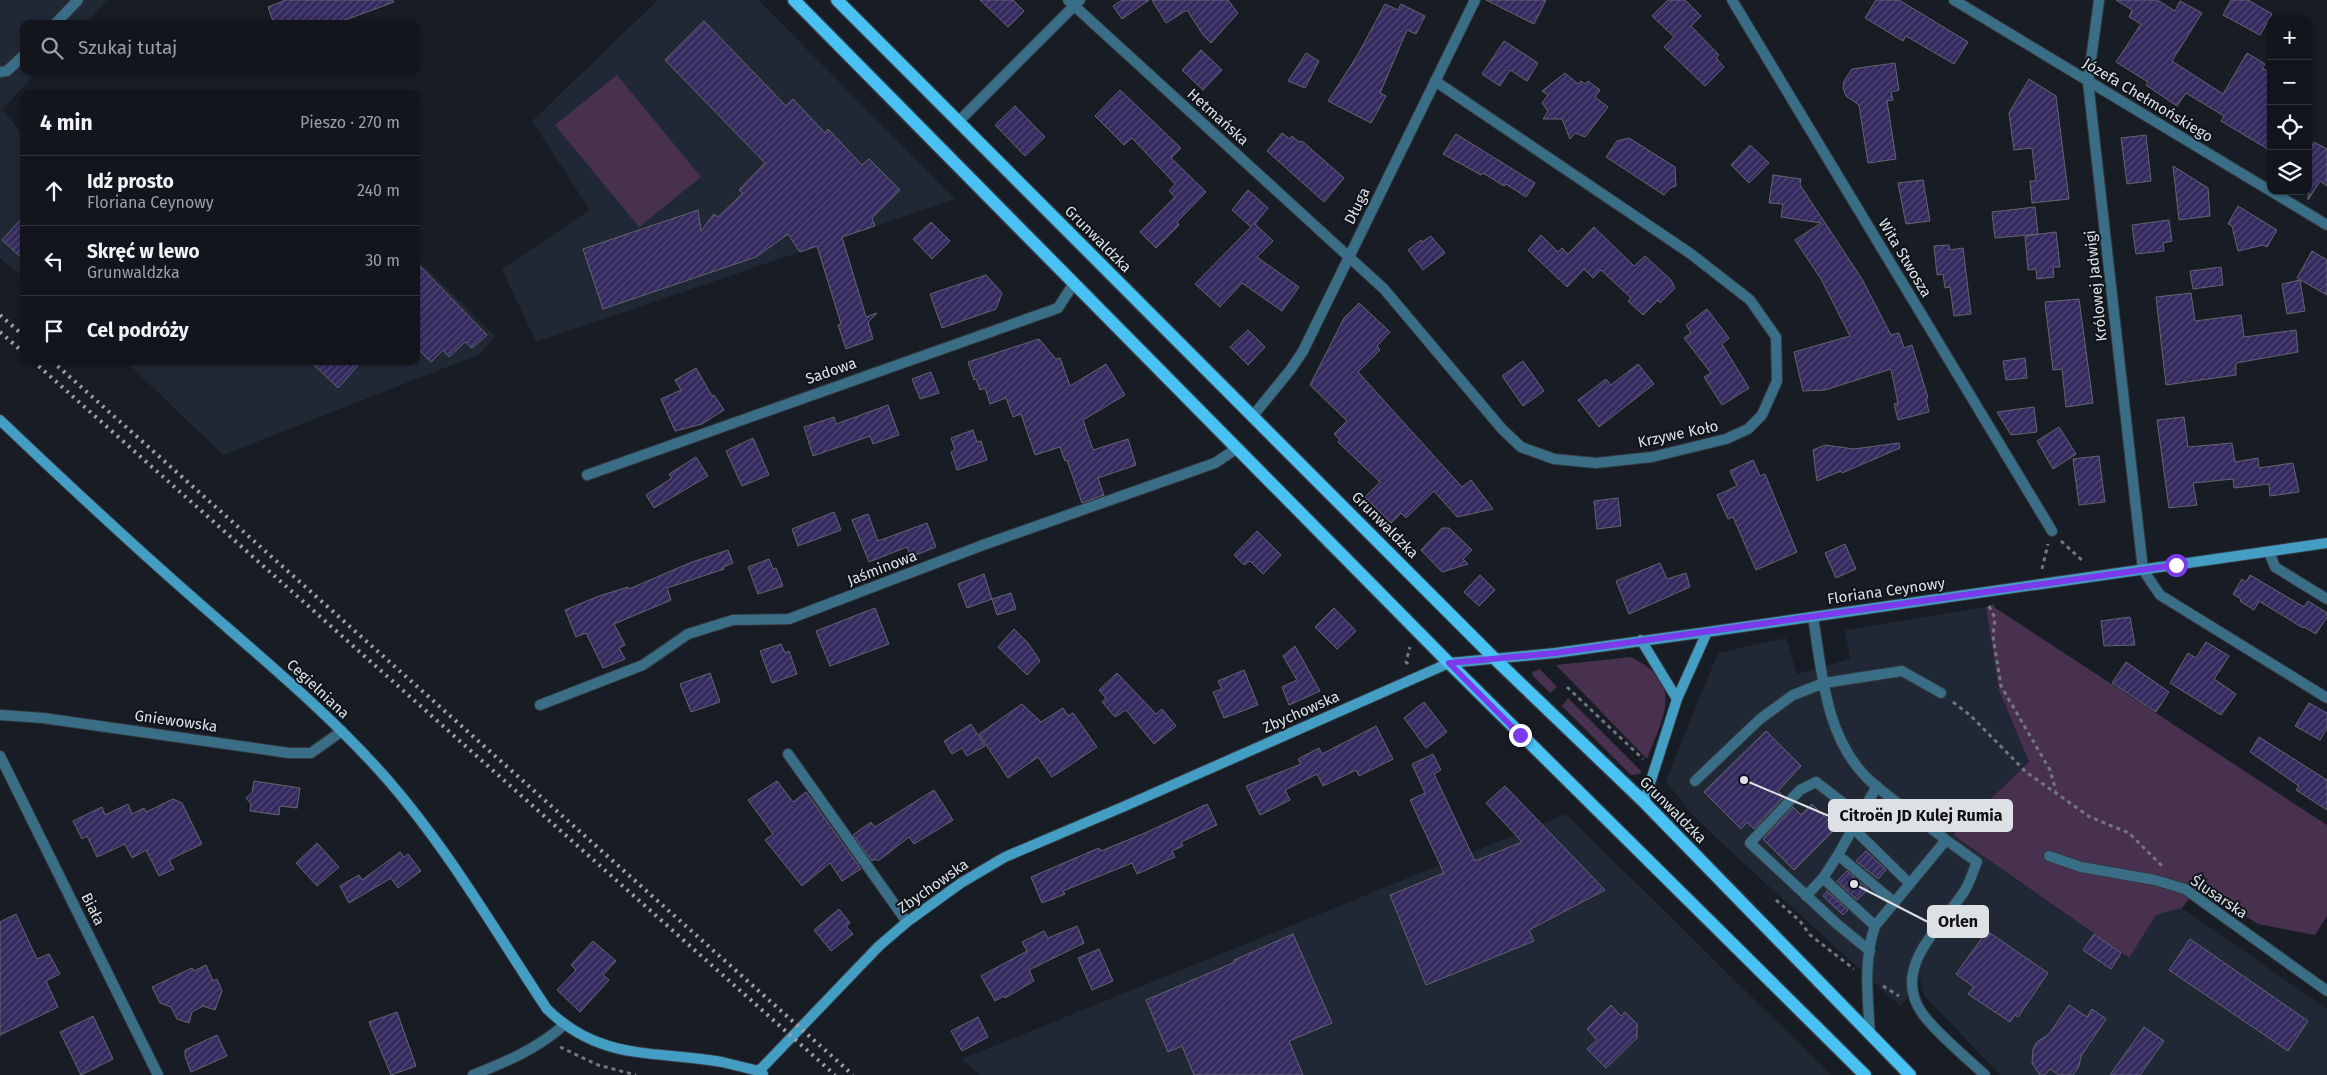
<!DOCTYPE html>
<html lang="pl">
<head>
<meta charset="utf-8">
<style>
	:root { --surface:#12161c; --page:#1b1f25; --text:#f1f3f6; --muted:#9c9fa3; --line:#31353b }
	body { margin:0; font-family:"Fira Sans",sans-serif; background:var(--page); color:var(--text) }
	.controls { position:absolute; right:15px; top:15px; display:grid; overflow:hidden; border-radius:10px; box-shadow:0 1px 4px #0004 }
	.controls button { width:45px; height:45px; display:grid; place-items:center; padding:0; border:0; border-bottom:1px solid var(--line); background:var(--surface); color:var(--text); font:25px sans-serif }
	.stop { position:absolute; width:15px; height:15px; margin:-11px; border:4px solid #7c3aed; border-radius:50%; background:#fff }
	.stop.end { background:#7c3aed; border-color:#fff; box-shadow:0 1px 5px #0008 }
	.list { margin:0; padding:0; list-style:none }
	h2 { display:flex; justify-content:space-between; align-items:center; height:65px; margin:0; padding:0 20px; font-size:21px }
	h2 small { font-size:16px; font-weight:400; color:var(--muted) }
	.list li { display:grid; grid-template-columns:32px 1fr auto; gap:15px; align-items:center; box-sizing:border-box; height:70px; padding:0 20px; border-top:1px solid var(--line) }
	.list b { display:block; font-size:19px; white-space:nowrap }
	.list p { margin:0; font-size:16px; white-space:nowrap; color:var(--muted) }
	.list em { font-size:16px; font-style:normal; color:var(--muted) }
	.icon { flex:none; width:28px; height:28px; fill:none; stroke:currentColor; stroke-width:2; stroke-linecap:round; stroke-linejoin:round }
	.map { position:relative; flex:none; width:2327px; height:1075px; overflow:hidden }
	.search { position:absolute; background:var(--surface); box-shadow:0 1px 4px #0004; left:20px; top:20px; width:400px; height:55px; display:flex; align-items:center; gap:12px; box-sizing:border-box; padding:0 18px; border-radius:10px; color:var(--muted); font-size:19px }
	.panel { position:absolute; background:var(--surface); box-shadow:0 1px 4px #0004; left:20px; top:90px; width:400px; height:275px; border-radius:10px }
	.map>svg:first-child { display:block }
	.built { fill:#202835 }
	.grass { fill:#48314e }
	.building { fill:url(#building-hatch); stroke:#65646f }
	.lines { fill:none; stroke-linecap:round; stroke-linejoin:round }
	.lane-casing { stroke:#343840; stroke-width:12 }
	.street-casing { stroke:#343840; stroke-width:12 }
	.secondary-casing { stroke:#343840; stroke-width:12 }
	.primary-casing { stroke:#343840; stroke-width:15 }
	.path { stroke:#72777e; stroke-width:3; stroke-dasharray:4 4; stroke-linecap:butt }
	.lane { stroke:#3a6e86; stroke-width:10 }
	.street { stroke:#3a6e86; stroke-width:10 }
	.secondary { stroke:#449dc3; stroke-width:10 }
	.primary { stroke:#49c1f3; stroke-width:12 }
	.rail { stroke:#9da1a7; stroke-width:4; stroke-dasharray:2.5 5; stroke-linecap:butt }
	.route { stroke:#7c3aed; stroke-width:6 }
	.labels { text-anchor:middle; stroke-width:4; stroke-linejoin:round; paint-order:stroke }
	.street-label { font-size:15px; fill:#dde1e6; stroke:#0f141b }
	.leader { fill:none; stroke:#dde1e6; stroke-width:2 }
	.callout-dot { fill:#dde1e6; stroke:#0f141b; stroke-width:2 }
	.callout { fill:#dde1e6; stroke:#dde1e6; stroke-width:2 }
	.callout-label { font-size:16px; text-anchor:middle; font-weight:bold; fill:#111 }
</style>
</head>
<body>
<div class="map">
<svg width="2327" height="1075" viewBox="0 0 2327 1075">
	<defs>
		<pattern id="building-hatch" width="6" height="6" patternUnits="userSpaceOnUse" patternTransform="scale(1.25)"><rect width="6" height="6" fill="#342a5e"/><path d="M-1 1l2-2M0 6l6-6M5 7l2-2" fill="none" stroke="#514975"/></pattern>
	</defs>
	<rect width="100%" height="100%" fill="#181d25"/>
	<path class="built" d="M0,0h107l-23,24h-60v47h13l-34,38 21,29v140l-24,-20z
		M658,0h100l197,199 -419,143 -34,-73 88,-59 -58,-89z
		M416,258l79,78 -15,18 -257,101 -98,-94h291z
		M1986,607l13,83 30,72 -76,73 175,123 28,-44 26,-6 145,101v66h-327l-76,-80 -4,-17 -19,29 -174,-159 -38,-37 -23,-30 52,-128 68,-15 11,36 53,-15 -5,-29z
		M1566,814l265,261h-851l-18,-16z"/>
	<path class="grass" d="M617,75l84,102 -62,50 -84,-102z
		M1994,604v3l333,218v91l-12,19 -57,-11 -57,-36 -6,3 -13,17 -26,7 -27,43 -176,-123 76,-73 -30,-72 -13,-83z
		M1631,657c54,27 33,57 16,102l-91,-94z
		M1540,669l17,18 -7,6 -17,-17 -1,-4z
		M1568,698l73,73 -1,3 -9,1 -69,-69z"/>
	<path class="building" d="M286,0h107l1,2 -60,22h-60l-6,-17z
		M980,0h33l11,11 -16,16z
		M1122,0h27l-27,19 -9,-13z
		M1152,0h76l10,13 -27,30 -8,-8 -16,-25 -21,13z
		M1486,0h60l-12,24z
		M1668,0h17l16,16 -10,10 28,29 -3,3 8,9 -19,19 -41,-39 10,-10 -22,-21z
		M1876,0h23l69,42 -14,22 -48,-28 -3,5 -38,-23z
		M2116,0h41l18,11 5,-10 22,12 -30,48 51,33 24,-41 18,11 -3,4 9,5v78l-50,-30 3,-5 -38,-23 -9,13 -31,-21 2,-3 -32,-20 25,-38 -12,-7 3,-7z
		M2231,0h17l24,14 -12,21 -37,-20z
		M1385,4l13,6 3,-6 24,12 -9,18 -9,-4 -27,63 6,3 -15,27 -43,-22 29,-45z
		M704,21l82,85 7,-7 32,34 3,-4 34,36 7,-6 31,31 -28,28 3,8 -33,11 24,80 11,-4 -9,9 5,17 -27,10 -8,-24 3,-1 -24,-78 -17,6 -12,-18 -32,23 -153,52 -20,-60 115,-39 3,21 13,-17 4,3 25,-24 -4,-3 26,-27 -100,-103z
		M1504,41l34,22 -11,18 -17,-11 -10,16 -18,-12z
		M1201,50l21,20 -19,20 -21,-20z
		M1306,53l13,8 -14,27 -17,-7z
		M1895,63l4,27 -8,2 2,8 -6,1 9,58 -28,4 -9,-58 -13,-9 -3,-8 1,-7 8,-12z
		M1565,73l13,11 3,-3 4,3 3,-3 12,9 -5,7 13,10 -23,30 -10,-4 -5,6 -8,-20h-19l5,-8 -6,-8 6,-8 -6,-4z
		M2029,79l27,17 13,103 -37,4 -2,-22h6l-4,-33 -18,2 -5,-37z
		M1120,90l61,58 -10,10 35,34 -29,30 2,3 -23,23 -16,-16 35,-35 -6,-6 6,-7 -43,-46 -8,7 -29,-29z
		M1015,106l30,31 -20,19 -30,-31z
		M1282,133l8,6 2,-3 7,6 3,-1 42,37 -20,24 -57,-51z
		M1456,134l79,49 -9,14 -20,-13 -2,2 -21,-13 -2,2 -38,-21z
		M2146,135l5,46 -24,3 -6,-46z
		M1629,138l46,29 1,19 -6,2 -6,7 -58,-38 11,-16z
		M2314,142l13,7v37l-7,-5 -12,19v-48z
		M1750,145l19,18 -20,20 -18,-18z
		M2173,166l35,22 2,28 -31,4z
		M1773,175l28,4 -1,6 62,94 29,56 8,-2 5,15 8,-3 16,53 -2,1 3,13 -31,8 -4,-16 4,-1 -7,-34 -66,21 -22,1 -9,-39 56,-16 -29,-57 -26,-39 26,-17 -40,-6 2,-13 -14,-1z
		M1923,180l7,41 -24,3 -8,-41z
		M1248,190l20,18 -13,16 18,17 -16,16 42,30 -17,24 -40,-28 -22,24 -25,-23 56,-57 -19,-17z
		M2238,206l39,24 -10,17 -4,-2 -25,6 -6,-25 -4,-2z
		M2035,207l3,27 -43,4 -3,-26z
		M24,216v44l-22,-20z
		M2169,220l3,21 -9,2 1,8 -28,3 -4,-29z
		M931,222l19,19 -18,18 -19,-20z
		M1594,227l40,39 11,-10 26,24 4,8 -15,15 -2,-3 -15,15 -15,-14 3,-3 -30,-28 -8,8 -9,-9 -17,18 -39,-37 13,-15 17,17 4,-4 6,6z
		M2056,232l4,35h-7l1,10 -17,2 -1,-10 -8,1 -3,-34z
		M1431,236l14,17 -22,17 -15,-20 13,-10 1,2z
		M1949,245l1,5 13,-2 8,66 -17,2 -4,-29 -5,1 -2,-14 -6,1 -3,-29z
		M2312,251l15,9v35l-30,-17z
		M416,262l71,73 -15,13 -7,-6 -16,15 -6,-7 -12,12 -15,-15z
		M2221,267l2,18 -30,4 -3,-18z
		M986,275l16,18 -6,16 -54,19 -12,-34z
		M2300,280l5,31 -18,3 -5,-30z
		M2191,293l4,28 46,-6 3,22 52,-7 2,22 -62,11v12l-70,10 -10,-88z
		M2079,299l14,104 -27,4 -4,-38 -9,1 -8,-68z
		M1359,303l31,29 -13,14 3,4 -22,22 104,115 9,-7 22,29 -36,8 -23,-26 -28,27 -5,-5 -10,10 -26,-26 15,-15 -42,-40 2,-2 -6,-6 13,-13 -37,-36 34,-67z
		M1707,309l22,29 -7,6 27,44 -27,17 -18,-28 7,-4 -27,-35 7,-5 -5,-8z
		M1248,330l17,17 -17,18 -18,-18z
		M1039,339l17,20 4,-1 10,28 36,-22 19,31 -42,25 10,30 35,-11 8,26 -38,13 6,17 -22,8 -15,-43 -2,1 -5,-14 -25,8 -14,-41 -8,3 -7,-19 -16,6 -5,-16 -5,2 -4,-11 -2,1 -6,-18z
		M2025,358l2,20 -21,2 -3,-19z
		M310,361h52l-24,27z
		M1523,361l21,30 -21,15 -21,-30z
		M1638,364l16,20 -55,43 -21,-27 28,-21 5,6z
		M696,368l16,28 2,-1 10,15 -22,14 -27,7 -14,-32 20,-9 -6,-10z
		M931,372l8,21 -19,6 -8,-20z
		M888,405l11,30 -26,9 -3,-8 -57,20 -9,-29 30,-10 2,7z
		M2034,407l3,25 -26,3 -14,-23z
		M2184,417l4,30 44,-4 3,19 23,-4 1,10 34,-5 6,29 -29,4 -1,-12 -35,4 -1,-9 -40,4 4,22 -28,3 -12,-88z
		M2059,427l17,27 -23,15 -16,-28z
		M973,430l4,12 4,-1 6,19 -30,10 -6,-18 4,-2 -4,-12z
		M753,438l16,37 -27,11 -16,-35z
		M1899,443l1,5 -58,25 -1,-2 -24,10 -4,-31 12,-5 29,4z
		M2099,456l6,46 -26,3 -6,-46z
		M696,457l12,19 -54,32 -8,-13 26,-17 -3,-4z
		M1753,460l7,16 5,-2 32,78 -41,18 -23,-53 -5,2 -11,-24 20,-9 -7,-15z
		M1618,498l3,28 -24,3 -3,-28z
		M834,512l7,18 -43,16 -6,-17z
		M868,514l10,27 49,-18 9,24 -25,10 -4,-10 -38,15 -17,-42z
		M1442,528h7l23,22 -9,9 5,5 -26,8 -21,-22z
		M1257,531l24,24 -18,19 -13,-13 -6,4 -10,-10z
		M1845,544l11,25 -20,9 -11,-25z
		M728,550l5,13 -10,4 1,2 -57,19 4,12 -57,24 11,21 -6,3 6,11 -22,9 -17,-35 -10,4 -11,-27 34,-14 29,-9 1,2 63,-27z
		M769,559l4,10 3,-1 7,18 -25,8 -10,-27z
		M1660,563l7,16 19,-6 4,14 -61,27 -13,-33z
		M984,574l8,25 -25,9 -9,-24z
		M1480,575l15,15 -16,16 -15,-14z
		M2250,575l54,32 4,-6 19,12v4l-11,17 -12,-7 -1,1 -44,-27 -5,9 -14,-9 1,-2 -8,-5 9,-15 4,3z
		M1011,593l5,16 -19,6 -5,-16z
		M875,608l14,36 -59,22 -14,-35z
		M1334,608l22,23 -19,18 -22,-22z
		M2130,617l5,28 -31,1 -3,-25z
		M1014,629l14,14 12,18 -13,14 -29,-28z
		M2206,642l23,14 -15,23 22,15 -15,21 -51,-32 18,-30 8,5z
		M781,644l4,9 4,-2 8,23 -25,9 -12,-32z
		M1295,646l25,45 -31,14 -7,-18 15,-7 -14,-24z
		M2126,662l43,30 -13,20 -44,-29z
		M1244,670l14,35 -34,13 -11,-26 9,-3 -4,-8z
		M710,673l10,29 -29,10 -11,-28z
		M1117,673l39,41 6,-5 14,17 -22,18 -28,-34 -11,7 -13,-15 4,-4 -7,-8z
		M1424,702l23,30 -21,16 -22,-30z
		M2309,703l18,10v15l-7,12 -25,-14z
		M1022,704l19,18 22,-14 5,8 5,-3 24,34 -45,30 -14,-20 -30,21 -29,-44z
		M971,724l14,22 -18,10 -5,-8 -10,6 -8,-13z
		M1376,726l17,33 -34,17 -3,-6 -33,16 -6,-12 -32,16 5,10 -30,15 -14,-29 55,-22 -3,-5 21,-11 3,6z
		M1766,731l35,35 -23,25 6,6 -30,32 -7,-7 -6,7 -37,-37z
		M2259,737l68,43v30l-31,-20 3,-4 -49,-34z
		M1433,754l8,16 -7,4 41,87 47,-19 -36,-39 19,-17 100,104 -76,40 5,11 -108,44 -36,-90 54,-22 -34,-73 15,-7 -13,-29z
		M254,781l46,7 -3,20 -17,-2 -1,9 -29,-4 1,-7 -5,-6 6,-5z
		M777,781l16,21 13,-10 55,77 -19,12 -12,-18 -28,23 -37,-46 8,-6 -25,-34z
		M934,790l19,30 -39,24 -5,-7 -31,24 -2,-2 -4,2 -19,-26 18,-13 4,5z
		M173,799l9,4 20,41 -33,16 5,9 -15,7 -13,-26 -14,8 -7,-14 -28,13 -10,-21 -5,3 -9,-18 29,-14 3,8 23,-11 4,10 12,-6 2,4z
		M1207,804l10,21 -36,17 2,4 -11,5 3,6 -38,17 -5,-11 -69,28 2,3 -23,9 -11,-26 68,-29 2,3 44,-18z
		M1812,804l24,24 -42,42 -31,-31 30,-32 8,8z
		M317,843l22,24 -22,19 -21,-23z
		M1866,851l20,19 -8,9 -22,-18z
		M400,852l4,5 4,-3 13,17 -23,17 -7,-10 -42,25 -9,-17 19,-11 3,5z
		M1847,871l21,18 -11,11 -20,-19z
		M1827,891l21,19 -5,5 -20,-19z
		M839,909l11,14 -4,3 7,8 -22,17 -17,-21z
		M16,914l21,45 12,-5 11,20 -14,7 12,26 -58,28v-113z
		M1077,926l7,17 -55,27 5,11 -29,17 -1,-2 -9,5 -14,-25 46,-25 -5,-9 22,-11 4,7z
		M1987,931l61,42 -30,44 -3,-2 -5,7 -42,-28 6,-7 -18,-13z
		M1293,934l39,89 -43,18 14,34h-109l-12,-29 -14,6 -22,-52 89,-38 -1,-2z
		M2094,934l27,19 -10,16 -28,-19z
		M2190,939l118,82 -20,30 -119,-81z
		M593,941l23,20 -13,14 6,5 -29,32 -23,-22 19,-20 -5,-5z
		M1099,949l14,32 -21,9 -14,-32z
		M206,965l7,16 4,-2 5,12 -7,19 -12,-4 -11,6 -3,11 -12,-4 -6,-12 -11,-4 -8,-16 40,-19 2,3z
		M1611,1005l10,11 4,-4 12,12v14l-31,30 -19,-19 10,-9 -10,-11z
		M2069,1005l18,12 5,-8 14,10 -25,37 -2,10 -6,9h-14l-9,-6 -5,6h-5l-8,-12 1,-14 4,-7 12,-8z
		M397,1012l19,54 -25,9 -22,-53z
		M93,1016l20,43 -32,16 -21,-43z
		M978,1017l10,20 -26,14 -11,-20z
		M2144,1027l20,14 -24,34h-30z
		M217,1035l10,21 -36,16 -6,-16v-6z"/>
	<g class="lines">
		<defs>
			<path id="lane" d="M1813,617c9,55 12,119 54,161 24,22 53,41 79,62l-71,86c-12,34 -7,74 -5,109
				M788,754l119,168
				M1695,781l65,-62 33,-24 31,-12 78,-12 39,22
				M1877,786l-24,42 57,56
				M1860,816l-44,-34 -16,8 -50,53 87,81 33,27
				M1853,828l-15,27 57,48
				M1946,840l31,22c-4,9 -7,20 -12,28 -23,37 -75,77 -43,123 13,19 45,45 63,62
				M1838,855l-15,23 52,48
				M1806,896l17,-18"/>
			<path id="street" d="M1068,0l316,289 118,140 19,18 33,12 42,4 56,-6 74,-18 22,-10 14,-14 15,-34 -1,-44 -26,-37 -59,-46 -256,-173
				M1732,0l320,531
				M1954,0l373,225
				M2099,0l-11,82 55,488 17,25 167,103
				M55,24l23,-24
				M0,72l7,-1 17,-16
				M958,122l122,-122
				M1252,417l39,-48 12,-18 172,-351
				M587,475l471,-167 16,-25
				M2269,552l6,15 52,32
				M540,705l103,-40 45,-31 45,-14 56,-1 194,-74 232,-82 21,-14
				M0,715l43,3 246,35h22l31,-22
				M0,756l158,319
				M2049,856l32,11 74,13 30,9 142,102
				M473,1075c33,-13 64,-26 91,-50"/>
			<path id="secondary" d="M0,420c63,60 126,119 191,176 67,59 137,116 196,183 62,71 108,152 160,230 54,53 108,41 175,53 12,3 25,6 37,9l4,3
				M1641,640l36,59
				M1644,802l33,-103 30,-67
				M759,1071l120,-125 28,-24 54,-39 44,-26 120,-51 324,-143 106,-10 152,-21 620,-89"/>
			<path id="primary" d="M794,0l655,663 416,412
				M837,0l658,659 149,143 266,273"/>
		</defs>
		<use href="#lane" class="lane-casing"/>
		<use href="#street" class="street-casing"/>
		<use href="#secondary" class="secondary-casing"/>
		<use href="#primary" class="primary-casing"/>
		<path class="path" d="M2061,541l23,21
			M2042,569l6,-25
			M1989,606l6,12 -2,18 8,50 49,84 6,21
			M1408,664l-2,-2 4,-15
			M1567,687l76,72
			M1953,702l18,14 55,56 64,45 39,16 33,33
			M1776,900l24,21 10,14 44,34
			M1883,986l16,10
			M560,1047l38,18 38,10"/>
		<use href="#lane" class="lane"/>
		<use href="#street" class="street"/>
		<use href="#secondary" class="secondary"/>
		<use href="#primary" class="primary"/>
		<path class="rail" d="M0,315l24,21
			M0,332l24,21
			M33,361l802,714
			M52,361l801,714"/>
	</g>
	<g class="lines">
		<path class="route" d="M1520,735l-71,-72 106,-10 621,-88"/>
	</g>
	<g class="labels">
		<g class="street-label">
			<text transform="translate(2148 100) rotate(31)" y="5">Józefa Chełmońskiego</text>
			<text transform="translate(1218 117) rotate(42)" y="5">Hetmańska</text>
			<text transform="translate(1357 206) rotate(-64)" y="5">Długa</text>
			<text transform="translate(1098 239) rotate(45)" y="5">Grunwaldzka</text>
			<text transform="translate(1905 258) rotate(59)" y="5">Wita Stwosza</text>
			<text transform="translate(2096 286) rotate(-96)" y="5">Królowej Jadwigi</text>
			<text transform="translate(831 371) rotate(-19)" y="5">Sadowa</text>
			<text transform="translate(1678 434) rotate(-12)" y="5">Krzywe Koło</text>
			<text transform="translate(1385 525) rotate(45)" y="5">Grunwaldzka</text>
			<text transform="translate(882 568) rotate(-21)" y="5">Jaśminowa</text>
			<text transform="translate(1886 591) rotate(-8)" y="5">Floriana Ceynowy</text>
			<text transform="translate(318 689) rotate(43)" y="5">Cegielniana</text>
			<text transform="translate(1301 712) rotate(-24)" y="5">Zbychowska</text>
			<text transform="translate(176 721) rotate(8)" y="5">Gniewowska</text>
			<text transform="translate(1673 810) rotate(45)" y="5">Grunwaldzka</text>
			<text transform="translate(933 886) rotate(-35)" y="5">Zbychowska</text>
			<text transform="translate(2219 897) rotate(34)" y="5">Ślusarska</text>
			<text transform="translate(93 909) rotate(64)" y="5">Biała</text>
		</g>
	</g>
	<path class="leader" d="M1744 780L1829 816M1854 884L1928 922"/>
	<g class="callout-dot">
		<circle cx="1744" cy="780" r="5"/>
		<circle cx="1854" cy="884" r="5"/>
	</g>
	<g class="callout">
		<rect x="1829" y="800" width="183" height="31" rx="5"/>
		<rect x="1928" y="906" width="60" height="31" rx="5"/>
	</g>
	<g class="callout-label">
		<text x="1921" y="821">Citroën JD Kulej Rumia</text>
		<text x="1958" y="927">Orlen</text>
	</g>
</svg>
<div class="controls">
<button>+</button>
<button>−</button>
<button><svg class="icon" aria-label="locate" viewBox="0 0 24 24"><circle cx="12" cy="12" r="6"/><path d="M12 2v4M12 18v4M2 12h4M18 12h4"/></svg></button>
<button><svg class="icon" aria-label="layers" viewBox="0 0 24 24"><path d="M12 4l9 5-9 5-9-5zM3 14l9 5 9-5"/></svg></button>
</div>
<div class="stop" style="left:2176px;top:565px"></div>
<div class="stop end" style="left:1520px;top:735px"></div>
<div class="search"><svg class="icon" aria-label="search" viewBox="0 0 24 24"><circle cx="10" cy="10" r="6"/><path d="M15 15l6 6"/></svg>Szukaj tutaj</div>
<section class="panel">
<h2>4 min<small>Pieszo · 270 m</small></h2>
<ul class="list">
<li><svg class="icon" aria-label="ahead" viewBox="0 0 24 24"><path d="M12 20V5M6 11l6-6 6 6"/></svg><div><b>Idź prosto</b><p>Floriana Ceynowy</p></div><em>240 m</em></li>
<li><svg class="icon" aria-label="left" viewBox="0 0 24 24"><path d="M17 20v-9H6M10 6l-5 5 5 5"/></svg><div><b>Skręć w lewo</b><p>Grunwaldzka</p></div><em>30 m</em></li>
<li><svg class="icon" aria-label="arrive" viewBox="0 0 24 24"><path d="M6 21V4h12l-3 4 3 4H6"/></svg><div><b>Cel podróży</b></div></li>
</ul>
</section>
</div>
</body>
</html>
